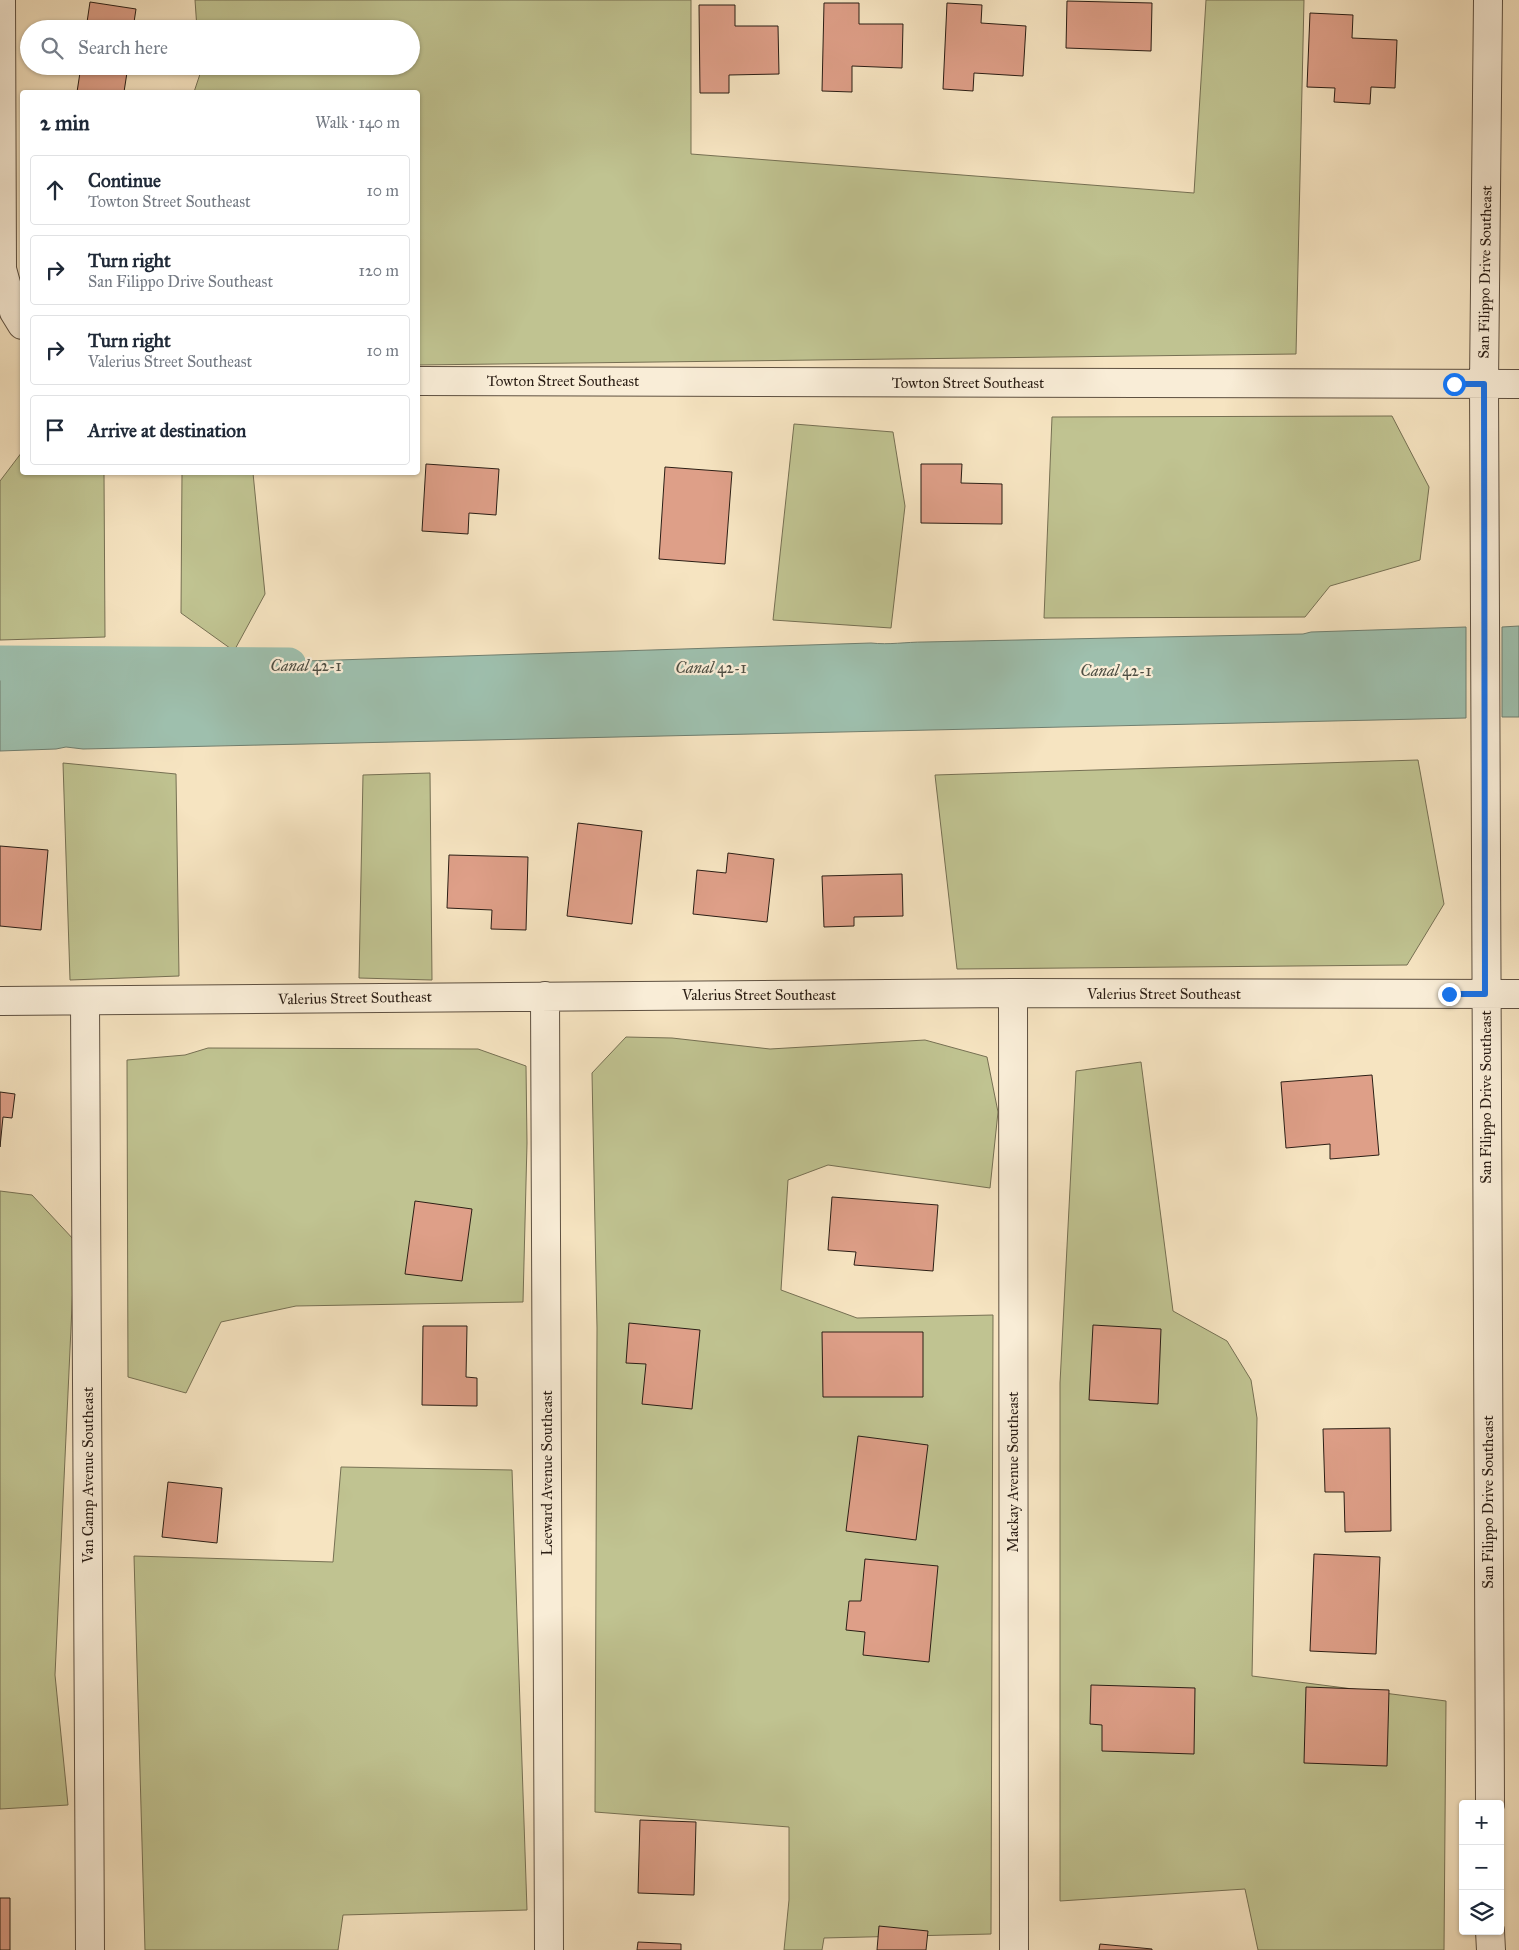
<!DOCTYPE html>
<html lang="en">
<head>
<meta charset="utf-8">
<style>
	:root { --surface:#fff; --page:#f2f2f3; --text:#1f2937; --muted:#747a83; --line:#e0e1e3 }
	body { margin:0; font-family:"IM FELL Great Primer",serif; background:var(--page); color:var(--text) }
	.controls { position:absolute; right:15px; bottom:15px; display:grid; overflow:hidden; border-radius:5px; box-shadow:0 1px 4px #0004 }
	.controls button { width:45px; height:45px; display:grid; place-items:center; padding:0; border:0; border-bottom:1px solid var(--line); background:var(--surface); color:var(--text); font:25px sans-serif }
	.stop { position:absolute; width:15px; height:15px; margin:-11px; border:4px solid #1a73e8; border-radius:50%; background:#fff }
	.stop.end { background:#1a73e8; border-color:#fff; box-shadow:0 1px 5px #0008 }
	.list { margin:0; padding:0; list-style:none }
	h2 { display:flex; justify-content:space-between; align-items:center; height:65px; margin:0; padding:0 20px; font-size:21px }
	h2 small { font-size:16px; font-weight:400; color:var(--muted) }
	.list li { display:grid; grid-template-columns:32px 1fr auto; gap:15px; align-items:center; box-sizing:border-box; height:70px; margin:0 10px 10px; padding:0 10px; border:1px solid var(--line); border-radius:5px }
	.list b { display:block; font-size:19px; white-space:nowrap }
	.list p { margin:0; font-size:16px; white-space:nowrap; color:var(--muted) }
	.list em { font-size:16px; font-style:normal; color:var(--muted) }
	.icon { flex:none; width:28px; height:28px; fill:none; stroke:currentColor; stroke-width:2; stroke-linecap:round; stroke-linejoin:round }
	.map { position:relative; flex:none; width:1519px; height:1950px; overflow:hidden }
	.search { position:absolute; background:var(--surface); box-shadow:0 1px 4px #0004; left:20px; top:20px; width:400px; height:55px; display:flex; align-items:center; gap:12px; box-sizing:border-box; padding:0 18px; border-radius:28px; color:var(--muted); font-size:19px }
	.panel { position:absolute; background:var(--surface); box-shadow:0 1px 4px #0004; left:20px; top:90px; width:400px; height:385px; border-radius:5px }
	.map>svg:first-child { display:block }
	.green { fill:#c0c391; stroke:#767053 }
	.water { fill:#9ebfad; stroke:#707f70 }
	.lines { fill:none; stroke-linecap:round; stroke-linejoin:round }
	.canal { stroke:#9ebfad; stroke-width:35 }
	.building { fill:#de9f88; stroke:#2b1e15 }
	.minor-casing { stroke:#5e5040; stroke-width:30 }
	.minor { stroke:#f9edd7; stroke-width:28 }
	.route { stroke:#1a73e8; stroke-width:6 }
	.labels { text-anchor:middle; stroke-width:4.5; stroke-linejoin:round; paint-order:stroke }
	.street-label { font-size:15px; fill:#2b1e15; stroke:#f9edd7 }
	.water-label { font-size:16px; font-style:italic; fill:#4e4e43; stroke:#f9edd7 }
</style>
</head>
<body>
<div class="map">
<svg width="1519" height="1950" viewBox="0 0 1519 1950">
	<rect width="100%" height="100%" fill="#f6e4c1"/>
	<filter id="stains"><feTurbulence type="fractalNoise" baseFrequency=".004" numOctaves="4"/><feColorMatrix values="0 0 0 0 .2 0 0 0 0 .09 0 0 0 0 .02 0 0 0 .5 -.17"/></filter>
	<radialGradient id="worn" r=".72"><stop offset=".6" stop-color="#630" stop-opacity="0"/><stop offset="1" stop-color="#630" stop-opacity=".3"/></radialGradient>
	<path class="green" d="M195,0h496v154l503,39 12,-193h98l-8,354 -878,11v-273h-224l7,-21 -1,-5h211v-37h-214z
		M1392,416l37,71 -9,73 -90,26 -25,31 -261,1 8,-201z
		M794,424l99,8 12,74 -14,122 -118,-8z
		M22,452v20l82,1 1,164 -105,3v-159z
		M182,473h71l12,121 -31,57 -53,-38z
		M1418,760l26,144 -37,61 -450,4 -22,-194z
		M63,763l113,11 3,202 -109,4z
		M430,773l2,207 -73,-2 4,-203z
		M626,1037l46,1 98,11 155,-9 62,17 11,55 -8,76 -162,-23 -40,15 -7,110 76,28 136,-3 -2,619 -167,4 -2,12h-38l5,-50v-73l-194,-15 2,-484 -5,-255z
		M208,1048l270,1 48,17 1,77 -4,159 -227,4 -75,16 -35,71 -58,-16 -1,-317 58,-5z
		M1141,1062l32,249 54,30 24,39 6,38 -5,258 194,25 -2,249h-186l-13,-61 -185,12v-518l16,-312z
		M0,1191l32,4 43,46 -20,434 13,130 -68,4z
		M341,1467l171,3 15,440 -184,5 -5,35h-193l-11,-394 199,6z"/>
	<path class="water" d="M1519,626v91h-17v-90z
		M1466,627v91l-1383,31 -17,-2 -10,2 -56,2v-83l223,-4 12,4 8,-5 628,-20c18,2 35,-1 53,-1l379,-8 8,-2z"/>
	<g class="lines">
		<path class="canal" d="M0,663l289,2"/>
	</g>
	<path class="building" d="M1067,1l85,2 -1,48 -85,-3z
		M90,2l46,7 -3,20h-47z
		M824,3h35v21h44l-1,44 -50,-2v26l-30,-1z
		M947,3l35,2 -1,18 45,3 -3,50 -49,-3 -1,18 -30,-2z
		M699,5h36v21h43l1,48 -50,1v18h-29z
		M1310,13l43,2 -1,23 45,2 -2,48 -24,-1 -1,17 -36,-2 1,-14 -28,-1z
		M81,66h47l-4,26h-47z
		M426,464l73,5 -3,46 -27,-2 -1,21 -46,-3z
		M921,464h41l-1,19 41,1v40l-81,-1z
		M665,467l67,5 -7,92 -66,-5z
		M578,823l64,8 -10,93 -65,-8z
		M0,846l48,4 -7,80 -41,-4z
		M728,853l46,6 -7,63 -74,-8 4,-44 29,3z
		M449,855l79,2 -2,73 -35,-1 1,-19 -45,-2z
		M902,874l1,42 -49,1v9l-30,1 -2,-51z
		M1372,1075l7,80 -49,4v-15l-44,4 -5,-66z
		M0,1092l15,2 -3,24 -9,-1 -3,30z
		M832,1197l106,8 -5,66 -79,-6 2,-13 -28,-2z
		M415,1201l57,8 -10,72 -57,-7z
		M629,1323l71,7 -8,79 -50,-5 4,-40 -20,-1z
		M1093,1325l68,4 -3,75 -69,-4z
		M423,1326h44l-1,51 11,1v28l-55,-1z
		M822,1332h101v65h-100z
		M1390,1428l1,103 -46,1 -1,-40h-19l-2,-63z
		M858,1436l70,9 -12,95 -70,-9z
		M168,1482l54,6 -5,55 -55,-6z
		M1314,1554l66,3 -4,97 -66,-3z
		M865,1559l73,7 -9,96 -66,-7 2,-23 -19,-2 3,-29h12z
		M1091,1685l104,3 -1,66 -92,-3v-26l-12,-1z
		M1306,1687l83,3 -2,76 -83,-3z
		M640,1820l56,2 -2,73 -56,-2z
		M0,1898h10v52h-10z
		M879,1926l49,5 -2,19h-49z
		M638,1942l43,2v6h-44z
		M1100,1944l52,5v1h-53z"/>
	<g class="lines">
		<defs>
			<path id="minor" d="M1,0l1,269 12,43 8,13
				M1488,0l-4,384 6,1420
				M418,381l1101,3
				M1013,993l1,957
				M545,996l4,954
				M0,1001l1013,-8 506,1
				M85,1001l5,949
				M1490,1931l1,19"/>
		</defs>
		<use href="#minor" class="minor-casing"/>
		<use href="#minor" class="minor"/>
	</g>
	<g class="lines">
		<path class="route" d="M1449,994h36l-1,-610h-30"/>
	</g>
	<g class="labels">
		<g class="street-label">
			<text transform="translate(1485 272) rotate(-89)" y="5">San Filippo Drive Southeast</text>
			<text x="563" y="386">Towton Street Southeast</text>
			<text x="968" y="388">Towton Street Southeast</text>
			<text x="1164" y="999">Valerius Street Southeast</text>
			<text x="759" y="1000">Valerius Street Southeast</text>
			<text transform="translate(355 998) rotate(-1)" y="5">Valerius Street Southeast</text>
			<text transform="translate(1486 1097) rotate(-90)" y="5">San Filippo Drive Southeast</text>
			<text transform="translate(1013 1472) rotate(-90)" y="5">Mackay Avenue Southeast</text>
			<text transform="translate(547 1473) rotate(-90)" y="5">Leeward Avenue Southeast</text>
			<text transform="translate(88 1475) rotate(-90)" y="5">Van Camp Avenue Southeast</text>
			<text transform="translate(1488 1502) rotate(-90)" y="5">San Filippo Drive Southeast</text>
		</g>
		<g class="water-label">
			<text x="306" y="671">Canal 42-1</text>
			<text x="711" y="673">Canal 42-1</text>
			<text x="1116" y="676">Canal 42-1</text>
		</g>
	</g>
	<rect width="100%" height="100%" filter="url(#stains)"/>
	<rect width="100%" height="100%" fill="url(#worn)"/>
</svg>
<div class="controls">
<button>+</button>
<button>−</button>
<button><svg class="icon" aria-label="layers" viewBox="0 0 24 24"><path d="M12 4l9 5-9 5-9-5zM3 14l9 5 9-5"/></svg></button>
</div>
<div class="stop" style="left:1454px;top:384px"></div>
<div class="stop end" style="left:1449px;top:994px"></div>
<div class="search"><svg class="icon" aria-label="search" viewBox="0 0 24 24"><circle cx="10" cy="10" r="6"/><path d="M15 15l6 6"/></svg>Search here</div>
<section class="panel">
<h2>2 min<small>Walk · 140 m</small></h2>
<ul class="list">
<li><svg class="icon" aria-label="ahead" viewBox="0 0 24 24"><path d="M12 20V5M6 11l6-6 6 6"/></svg><div><b>Continue</b><p>Towton Street Southeast</p></div><em>10 m</em></li>
<li><svg class="icon" aria-label="right" viewBox="0 0 24 24"><path d="M7 20v-9h11M14 6l5 5-5 5"/></svg><div><b>Turn right</b><p>San Filippo Drive Southeast</p></div><em>120 m</em></li>
<li><svg class="icon" aria-label="right" viewBox="0 0 24 24"><path d="M7 20v-9h11M14 6l5 5-5 5"/></svg><div><b>Turn right</b><p>Valerius Street Southeast</p></div><em>10 m</em></li>
<li><svg class="icon" aria-label="arrive" viewBox="0 0 24 24"><path d="M6 21V4h12l-3 4 3 4H6"/></svg><div><b>Arrive at destination</b></div></li>
</ul>
</section>
</div>
</body>
</html>
